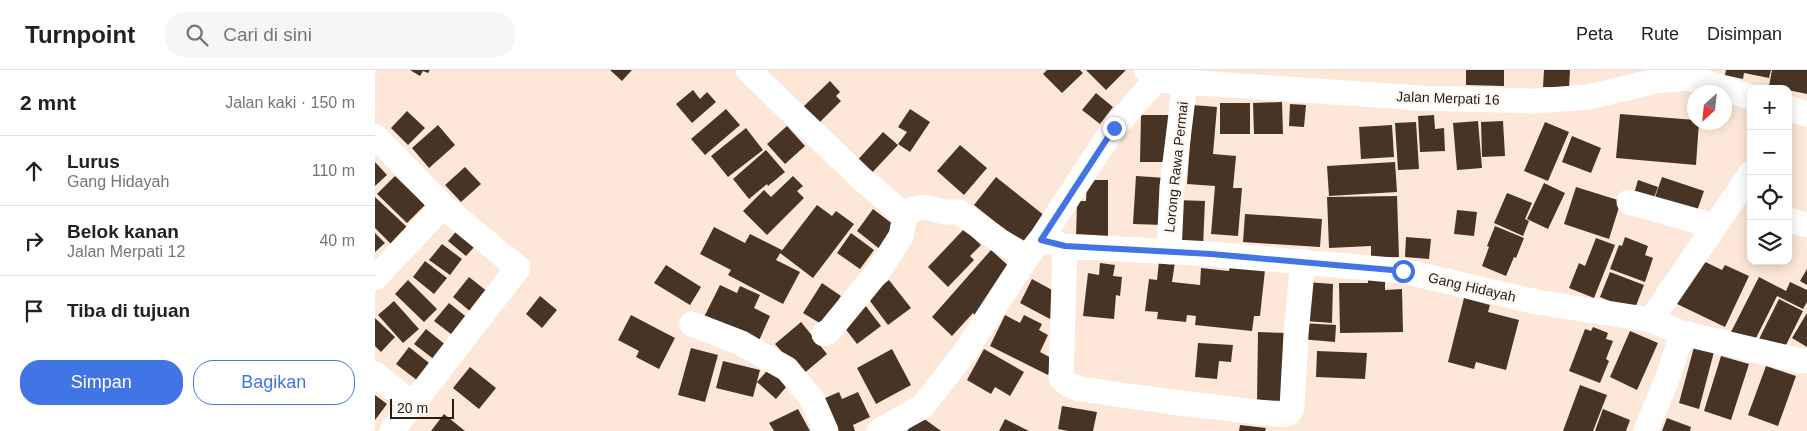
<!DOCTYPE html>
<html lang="id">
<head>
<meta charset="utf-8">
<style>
	:root { --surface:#fff; --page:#f6f6f6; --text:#222; --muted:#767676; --line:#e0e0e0; --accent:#4175e5 }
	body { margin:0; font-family:Arial,sans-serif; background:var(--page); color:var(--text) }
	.controls { position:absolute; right:15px; top:15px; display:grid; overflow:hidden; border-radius:10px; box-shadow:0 2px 12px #0003 }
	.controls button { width:45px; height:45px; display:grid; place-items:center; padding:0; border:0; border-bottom:1px solid var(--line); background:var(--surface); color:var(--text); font:25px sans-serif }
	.compass { position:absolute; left:1312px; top:15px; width:45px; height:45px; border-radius:50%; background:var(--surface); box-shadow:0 2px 12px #0003; rotate:207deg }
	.scale { position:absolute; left:15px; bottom:12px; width:64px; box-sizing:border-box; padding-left:5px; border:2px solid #261d16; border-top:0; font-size:14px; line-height:18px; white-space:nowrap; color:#261d16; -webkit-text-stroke:4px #fdf8f4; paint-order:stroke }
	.stop { position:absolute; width:15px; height:15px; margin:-11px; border:4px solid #4175e5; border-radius:50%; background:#fff }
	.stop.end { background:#4175e5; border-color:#fff; box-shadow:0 1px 5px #0008 }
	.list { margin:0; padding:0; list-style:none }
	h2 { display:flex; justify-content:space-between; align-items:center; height:65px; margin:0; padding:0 20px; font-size:21px }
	h2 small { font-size:16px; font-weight:400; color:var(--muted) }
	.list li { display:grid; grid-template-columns:32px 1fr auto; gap:15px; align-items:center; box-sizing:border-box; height:70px; padding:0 20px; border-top:1px solid var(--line) }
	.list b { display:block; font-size:19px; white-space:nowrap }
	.list p { margin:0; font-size:16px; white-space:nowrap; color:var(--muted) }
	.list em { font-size:16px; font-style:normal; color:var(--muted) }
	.actions { display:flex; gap:10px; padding:15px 20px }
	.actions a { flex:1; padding:11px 0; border:1px solid var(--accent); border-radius:20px; text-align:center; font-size:18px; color:var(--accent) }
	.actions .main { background:var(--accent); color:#fff }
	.icon { flex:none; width:28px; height:28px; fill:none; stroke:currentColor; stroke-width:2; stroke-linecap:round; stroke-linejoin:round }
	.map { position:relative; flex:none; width:1432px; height:361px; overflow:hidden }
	header { display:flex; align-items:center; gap:30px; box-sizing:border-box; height:70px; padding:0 25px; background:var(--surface); border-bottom:1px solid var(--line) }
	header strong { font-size:24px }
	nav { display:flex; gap:28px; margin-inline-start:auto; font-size:18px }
	.search { width:350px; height:45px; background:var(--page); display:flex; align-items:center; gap:12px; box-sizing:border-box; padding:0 18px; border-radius:20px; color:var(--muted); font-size:19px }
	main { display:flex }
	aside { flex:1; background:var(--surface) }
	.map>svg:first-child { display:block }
	.building { fill:#483425 }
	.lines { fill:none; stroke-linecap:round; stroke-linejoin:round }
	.street { stroke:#fff; stroke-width:25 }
	.route { stroke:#4175e5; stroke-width:6 }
	.labels { text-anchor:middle; stroke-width:5; stroke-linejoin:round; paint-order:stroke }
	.street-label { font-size:14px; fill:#261d16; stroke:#fdf8f4 }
</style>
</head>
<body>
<header>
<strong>Turnpoint</strong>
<div class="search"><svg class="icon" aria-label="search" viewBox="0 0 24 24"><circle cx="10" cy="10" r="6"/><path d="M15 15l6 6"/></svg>Cari di sini</div>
<nav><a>Peta</a><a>Rute</a><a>Disimpan</a></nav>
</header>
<main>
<aside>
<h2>2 mnt<small>Jalan kaki · 150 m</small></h2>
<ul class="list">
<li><svg class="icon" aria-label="ahead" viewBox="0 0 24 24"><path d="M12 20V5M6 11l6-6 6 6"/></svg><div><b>Lurus</b><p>Gang Hidayah</p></div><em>110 m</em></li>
<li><svg class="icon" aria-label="right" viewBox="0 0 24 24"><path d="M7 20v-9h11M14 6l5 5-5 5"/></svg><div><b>Belok kanan</b><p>Jalan Merpati 12</p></div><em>40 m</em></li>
<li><svg class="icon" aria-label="arrive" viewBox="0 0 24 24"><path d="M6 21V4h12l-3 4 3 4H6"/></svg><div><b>Tiba di tujuan</b></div></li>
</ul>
<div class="actions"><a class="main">Simpan</a><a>Bagikan</a></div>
</aside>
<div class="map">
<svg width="1432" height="361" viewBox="0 0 1432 361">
	<rect width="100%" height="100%" fill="#fce7d8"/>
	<path class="building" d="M35,0h20l-2,3 -5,-2 -3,5z
		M235,0h22l-10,11z
		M672,0h33l3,3 -21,20 -19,-19z
		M711,0h40l-20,20z
		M1091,0h38v16l-38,-1z
		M1169,0h26l-1,18 -26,-1z
		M1351,0h45l-2,8 -25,-5 -1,6 -18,-4z
		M1397,0h35v24l-19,-4v-1l-19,-3z
		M455,11l10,11 -4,4 5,5 -22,22 -16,-16z
		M318,20l7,9 7,-7 9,10 -24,21 -16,-19z
		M721,23l17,14 -13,17 -18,-14z
		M907,32l1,32h-29l-1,-31z
		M845,33h30v31h-30z
		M915,34l16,1 -2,22 -15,-1z
		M818,35l24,2 -4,47 23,2 -3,32h9l-4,48 -27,-2 4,-48 -28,-2z
		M351,39l14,16 -35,30 -14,-16z
		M535,39l20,13 -20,30 -12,-8 9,-12 -9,-5z
		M32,41l18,17 -17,17 -17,-17z
		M1245,44l75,6v2h4l-3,43 -80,-7z
		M766,45h28v47h-29z
		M1059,45l1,14 9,-1 1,23 -25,1 -2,-36z
		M1103,51l4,47 -25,2 -4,-47z
		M1128,51l2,35 -23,1 -1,-35z
		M1041,52l3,47 -21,1 -3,-47z
		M1170,52l24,10 -21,49 -24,-10z
		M63,55l17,20 -26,23 -17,-20z
		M1017,55l2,32 -33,2 -2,-32z
		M412,56l18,20 -20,18 -18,-20z
		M371,58l17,22 -35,27 -17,-21z
		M508,62l15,13 -30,32 -14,-13z
		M1197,66l29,12 -10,25 -29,-11z
		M585,75l27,23 -23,27 -27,-24z
		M391,80l19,22 -17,14 -1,-2 -18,15 -16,-20z
		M0,92l12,13 -12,11z
		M1020,92l2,30 -68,4 -2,-30z
		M90,97l16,17 -20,18 -16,-17z
		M20,106l30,29 -18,18 -30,-29z
		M418,106l10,10 -6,5 7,7 -37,37 -24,-24 21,-21 7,7z
		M761,106l30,2 -2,47 -31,-1z
		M621,107l49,39 -22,28 -49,-39z
		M1287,107l42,14 -7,20 -44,-8z
		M712,110h21v59h-32l1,-38h9z
		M1263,110l20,7 -6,16 -19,-6z
		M1169,113l21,10 -17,36 -21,-10z
		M1201,117l45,14 -12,38 -45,-15z
		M1132,123l25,10 -7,16 4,2 -6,15 -29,-13z
		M1022,126l2,61 -28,1v-12l-42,2 -2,-51z
		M0,127l32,30 -16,17 -16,-16z
		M800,130l30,1 -2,46 -30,-2z
		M442,135l15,11 4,-5 18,13 -41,54 -33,-25z
		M498,139l25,19 -17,22 -24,-19z
		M1082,140l20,2 -3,24 -20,-2z
		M870,144l77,5 -2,28 -77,-5z
		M1120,156l29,12 -8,20 -2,-1 -8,19 -24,-10 7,-19 -2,-1z
		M339,157l31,16 5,-9 32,16 -6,10 24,12 -17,32 -55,-29 3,-5 -31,-16z
		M84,158l19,15 -12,13 -18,-15z
		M589,159l17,16 -11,11 4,4 -26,27 -20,-20z
		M0,163l10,10 -10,9z
		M476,163l23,17 -14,19 -23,-16z
		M1031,167l25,2 -2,20 -24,-2z
		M1250,167l23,9 -3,9 8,3 -8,24 -35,-13 9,-24 3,1z
		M1221,168l19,7 -21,53 -25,-10 10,-25 6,3z
		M67,174l20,15 -12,16 -21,-15z
		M616,180l21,19 -35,49 -4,-5 -21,23 -20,-19z
		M1322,188l25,12 3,-5 24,11 -24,51 -50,-24z
		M50,191l22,17 -13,16 -21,-17z
		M784,191l16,1 -3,20 28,3 1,-17 28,3 1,-5 35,4 -5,46h-6l-2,15 -57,-6 1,-9 -9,-1 -1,7 -29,-3 1,-7 -13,-1 4,-32 8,1z
		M725,193l15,2 -2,11 9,1 -2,19 -4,-1 -2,24 -31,-3 5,-43 11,2z
		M291,195l35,22 -11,18 -36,-22z
		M1432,199v16l-7,-4z
		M1235,202l34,13 -10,26 -34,-14z
		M94,207l19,15 -17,20 -18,-15z
		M1384,207l27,14 4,-9 17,8v12l-4,7 -26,-13 -24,48 -22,-12z
		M657,209l31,17 -13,23 -30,-16z
		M993,209h17v11l17,-1 1,43 -63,1 -1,-50h29z
		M33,210l29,29 -13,13 -29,-28z
		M514,210l22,28 -23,17 -21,-28z
		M932,212l26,2 -1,39 -26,-2z
		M447,213l19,13 -18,29 -20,-12z
		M345,215l17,8 3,-7 20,9 -6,13 16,8 -13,29 -54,-26z
		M165,226l17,14 -15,18 -16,-14z
		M1089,228l26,7 -2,7 31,8 -13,50 -30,-8 -2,7 -26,-7z
		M1404,229l24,12 -20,40 -24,-12z
		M19,231l25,28 -16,14 -25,-28z
		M74,233l20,16 -14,18 -21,-16z
		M490,235l16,21 -24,18 -16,-21z
		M1432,243v34l-15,-9z
		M256,245l44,23 -16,31 -23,-12 3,-6 -21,-11z
		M630,245l15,8 4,-8 18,9 -3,6 9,5 -8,17 15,8 -7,15 -58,-29z
		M0,248l20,19 -14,15 -6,-6z
		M426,252l26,32 -25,21 -27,-31z
		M926,253l35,2 -1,17 -35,-3z
		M1218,257l15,6 -2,6 7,2 -7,18 3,2 -9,22 -31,-12 16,-42 6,2z
		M51,259l21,17 -12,14 -21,-16z
		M1255,261l28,12 -21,47 -27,-13z
		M883,262l29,1 -1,68 -29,-1z
		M823,273l35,2 -2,17 -12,-1 -2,18 -22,-2z
		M34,277l25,20 -12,17 -26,-20z
		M1319,277l20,5 -15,57 -20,-6z
		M316,278l27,7 -13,47 -27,-7z
		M517,279l19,36 -35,19 -19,-36z
		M609,279l40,23 -14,24 -15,-9 -4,7 -24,-14z
		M942,281l50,2 -2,26 -49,-2z
		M1346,286l28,8 -18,56 -27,-9z
		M348,291l37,9 -7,27 -37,-9z
		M399,293l18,17 -16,19 -19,-17z
		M1391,296l30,10 -18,50 -30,-11z
		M95,297l26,21 -17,21 -26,-21z
		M1205,315l27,10 -14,36h-30z
		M464,322l3,7 16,-7 12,25 -17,8 2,6h-23l-14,-30z
		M0,325l12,9 -12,16z
		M687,336l35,6 -4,19h-25l-10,-2z
		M423,339l12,22h-36l-5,-8z
		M1228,339l27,11 -4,11h-31z
		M69,344l21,17h-34z
		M544,345l22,16h-34z
		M1292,348l24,9 -1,4h-28z
		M630,349l24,12h-30z
		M865,355l26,3 -1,3h-26z"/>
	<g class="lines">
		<path class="street" d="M373,0l114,109 43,37 8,-7 12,-2 19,5h15l41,29 27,16
			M771,0l10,10 264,18 114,3 55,-4 66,-16 32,-3 20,5 44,14
			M1413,38l19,6
			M0,66l68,70 75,62 -126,163
			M1254,132l85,24
			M1413,150l19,5
			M666,169l24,7 146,8 192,17 134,31 114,18 31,13 119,28 6,-1
			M690,176l-4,132 8,7 11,4 91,13 113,13 5,-2 3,-5 4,-74 7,-73
			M794,182l3,-65 13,-105
			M0,208l68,-72
			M1276,250l100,-147
			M317,254l49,19 46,26 25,30 14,32
			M449,264l6,-4 50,-61 21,-33 4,-20
			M0,304l37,30
			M504,361l43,-24 41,-52 64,-98 14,-18 73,-111 42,-48 12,-10
			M1271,361l23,-57 13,-41"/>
	</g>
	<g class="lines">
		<path class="route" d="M739,58l-73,112 24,6 146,8 192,17"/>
	</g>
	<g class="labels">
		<g class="street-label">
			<text transform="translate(1073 28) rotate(2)" y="5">Jalan Merpati 16</text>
			<text transform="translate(801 97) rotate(-84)" y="5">Lorong Rawa Permai</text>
			<text transform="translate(1097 217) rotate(13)" y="5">Gang Hidayah</text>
		</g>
	</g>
</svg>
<div class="controls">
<button>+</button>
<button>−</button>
<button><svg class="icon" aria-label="locate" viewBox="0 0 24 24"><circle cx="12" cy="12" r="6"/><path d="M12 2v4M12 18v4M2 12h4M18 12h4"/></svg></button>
<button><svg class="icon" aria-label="layers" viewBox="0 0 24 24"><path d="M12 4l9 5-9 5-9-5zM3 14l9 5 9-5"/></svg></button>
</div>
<svg class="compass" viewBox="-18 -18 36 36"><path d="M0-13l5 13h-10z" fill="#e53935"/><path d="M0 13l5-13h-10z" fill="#767676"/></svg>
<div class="scale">20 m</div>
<div class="stop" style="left:1028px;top:201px"></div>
<div class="stop end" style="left:739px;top:58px"></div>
</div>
</main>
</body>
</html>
